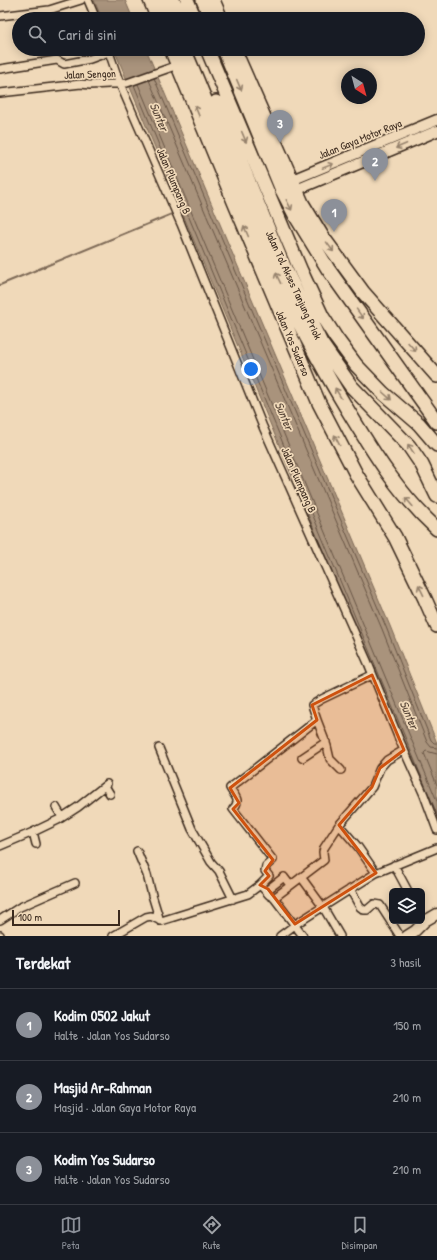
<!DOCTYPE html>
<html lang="id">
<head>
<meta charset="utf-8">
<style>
	:root { --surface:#171b24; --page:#20242c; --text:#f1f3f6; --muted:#9ea1a6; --line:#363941; --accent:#8c9099 }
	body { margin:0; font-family:"Patrick Hand",sans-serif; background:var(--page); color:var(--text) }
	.controls { position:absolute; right:12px; bottom:12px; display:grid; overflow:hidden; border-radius:6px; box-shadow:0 2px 10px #0003 }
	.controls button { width:36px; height:36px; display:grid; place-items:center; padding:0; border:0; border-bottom:1px solid var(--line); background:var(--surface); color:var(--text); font:20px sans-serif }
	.compass { position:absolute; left:341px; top:68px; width:36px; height:36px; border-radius:50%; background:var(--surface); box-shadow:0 2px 10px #0003; rotate:144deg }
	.scale { position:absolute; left:12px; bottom:10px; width:108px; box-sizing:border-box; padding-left:4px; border:2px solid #3b2a1e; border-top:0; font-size:11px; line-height:14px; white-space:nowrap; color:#3b2a1e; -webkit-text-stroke:3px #f0d9b9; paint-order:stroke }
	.you { position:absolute; left:251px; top:369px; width:14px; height:14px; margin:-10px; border:3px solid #fff; border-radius:50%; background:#1a73e8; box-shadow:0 0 0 6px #1a73e833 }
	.badge { display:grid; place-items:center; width:26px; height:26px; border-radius:50%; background:var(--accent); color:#fff; font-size:13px; font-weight:700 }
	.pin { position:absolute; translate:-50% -33px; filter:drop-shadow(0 1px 2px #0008) }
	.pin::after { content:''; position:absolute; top:21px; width:14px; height:12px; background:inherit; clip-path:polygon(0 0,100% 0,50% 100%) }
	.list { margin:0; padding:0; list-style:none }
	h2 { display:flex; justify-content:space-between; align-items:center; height:52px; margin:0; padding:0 16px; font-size:17px }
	h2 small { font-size:13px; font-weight:400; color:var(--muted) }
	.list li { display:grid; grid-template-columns:26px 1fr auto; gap:12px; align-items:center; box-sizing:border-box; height:72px; padding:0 16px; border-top:1px solid var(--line) }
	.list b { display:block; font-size:15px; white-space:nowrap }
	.list p { margin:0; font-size:13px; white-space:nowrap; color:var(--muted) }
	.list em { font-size:13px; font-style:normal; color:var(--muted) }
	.icon { flex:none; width:22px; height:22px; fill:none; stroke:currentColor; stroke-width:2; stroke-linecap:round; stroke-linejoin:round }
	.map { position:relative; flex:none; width:437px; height:936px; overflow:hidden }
	.search { position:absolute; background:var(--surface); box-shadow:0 2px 10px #0003; left:12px; right:12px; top:12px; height:44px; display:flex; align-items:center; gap:10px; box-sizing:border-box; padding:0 14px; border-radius:22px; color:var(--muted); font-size:15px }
	.sheet { height:268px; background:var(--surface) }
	nav { display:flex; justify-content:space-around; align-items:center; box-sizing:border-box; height:56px; border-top:1px solid var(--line); background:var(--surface); font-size:11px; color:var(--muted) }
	nav a { display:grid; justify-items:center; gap:2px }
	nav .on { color:var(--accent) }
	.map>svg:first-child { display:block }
	.water { fill:#a9937c; stroke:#7d6956 }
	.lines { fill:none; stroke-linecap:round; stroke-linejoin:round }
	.shore { stroke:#675444; stroke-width:1 }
	.stream { stroke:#7d6956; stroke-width:2 }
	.street-casing { stroke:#3b2a1e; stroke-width:10 }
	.secondary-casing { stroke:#3b2a1e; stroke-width:13 }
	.highway-casing { stroke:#3b2a1e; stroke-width:16 }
	.street { stroke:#f0d9b9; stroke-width:7 }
	.secondary { stroke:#f0d9b9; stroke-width:10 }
	.highway { stroke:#f0d9b9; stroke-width:13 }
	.oneway { stroke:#96826c }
	.marked { fill:#ce520f; fill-opacity:0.2; stroke:#ce520f; stroke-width:3; stroke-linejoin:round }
	.labels { text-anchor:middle; stroke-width:3.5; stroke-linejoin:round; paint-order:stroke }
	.street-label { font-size:11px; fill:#3b2a1e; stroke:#f0d9b9 }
	.water-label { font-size:12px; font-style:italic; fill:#564436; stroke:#f0d9b9 }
</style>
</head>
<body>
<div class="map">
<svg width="437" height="936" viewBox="0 0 437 936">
	<rect width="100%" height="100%" fill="#f0d9b9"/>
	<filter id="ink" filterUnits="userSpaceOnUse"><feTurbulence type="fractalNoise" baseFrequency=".025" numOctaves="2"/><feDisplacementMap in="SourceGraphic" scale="8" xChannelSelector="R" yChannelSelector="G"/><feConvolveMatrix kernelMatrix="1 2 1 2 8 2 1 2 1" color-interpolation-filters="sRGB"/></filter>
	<g filter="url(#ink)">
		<path class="water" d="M94,0h31l8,19h-31z
			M114,49h32l244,577 47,117v81z"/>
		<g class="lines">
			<path class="shore" d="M154,78l232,549 45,113 3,3h3
				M149,80l233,549 45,113 4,5 6,1
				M138,84l299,717
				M134,85l303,729
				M437,754l-11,-3 -2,2 13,32"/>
			<path class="stream" d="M0,285l184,-76"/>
			<defs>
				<path id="street" d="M88,0l8,19
					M0,16l49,-6 32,-10
					M108,49l12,35 61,140 82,203 105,236 31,76 25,56 13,35
					M0,69l57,-9 7,4 26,-5 19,-7
					M0,93l81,-9 9,1 37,-2 51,-18
					M317,720l10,26 3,13 11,11
					M159,748l33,81 19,33 8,9 14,28
					M302,758l24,-16
					M105,786l5,8
					M56,807l6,10
					M339,825l19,22 18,26
					M33,832l3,12
					M0,846l33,-14 25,-12 20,-13 29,-23
					M137,851l10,24 5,20 8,26
					M394,865l14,26
					M301,877l22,30 17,29
					M260,885l9,-9 -4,-5 1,-5 7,-6 -40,-51c9,-9 1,-13 -3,-21l87,-68 -5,-15 10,-6 50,-24
					M350,889l10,18 4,3h3l7,-6 6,1 20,31
					M266,891l18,-14 6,8
					M274,898l50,-38 -1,-8 1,-4 15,-23 33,-38 8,-19 7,-8 17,-10
					M0,920l20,-13 55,-24
					M0,935v1
					M113,936l33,-19 5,-1 10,5 87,-27 12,-9 9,10 5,3 29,38
					M280,936l19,-14 77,-49 61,-25"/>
				<path id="secondary" d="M292,180l145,-60
					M296,190l141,-59
					M407,936l8,-5 10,-10 12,-7"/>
				<path id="highway" d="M150,0l8,19
					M163,0l8,19
					M173,0l8,19
					M187,0l8,19
					M203,0l8,19
					M213,0l8,19
					M171,49l64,155 84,199 37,71 39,63 30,62 12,27
					M184,49c32,73 58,148 90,221 21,48 46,94 73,139 27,45 51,84 90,120
					M207,49l94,222 21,45 14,22 20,27 27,28 36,31 18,21
					M224,49l58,141 13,25 33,54 109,153
					M234,49l68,154 20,33 41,56 74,84
					M216,102l65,158 40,83 30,43 58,60 13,19 15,31"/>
			</defs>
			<use href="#street" class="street-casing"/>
			<use href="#secondary" class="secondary-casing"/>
			<use href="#highway" class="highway-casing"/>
			<use href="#street" class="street"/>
			<use href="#secondary" class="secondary"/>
			<use href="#highway" class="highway"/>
		</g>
		<defs><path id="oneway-shaft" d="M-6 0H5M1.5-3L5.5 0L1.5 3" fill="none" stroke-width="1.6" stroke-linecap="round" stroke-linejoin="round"/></defs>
		<g class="oneway">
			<use href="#oneway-shaft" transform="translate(239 85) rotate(67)"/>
			<use href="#oneway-shaft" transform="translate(197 111) rotate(-112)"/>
			<use href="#oneway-shaft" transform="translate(244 137) rotate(67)"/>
			<use href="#oneway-shaft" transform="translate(401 146) rotate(157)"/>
			<use href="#oneway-shaft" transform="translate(328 166) rotate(-22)"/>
			<use href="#oneway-shaft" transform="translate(289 205) rotate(63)"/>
			<use href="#oneway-shaft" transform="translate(246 231) rotate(-113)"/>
			<use href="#oneway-shaft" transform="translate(330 247) rotate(54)"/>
			<use href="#oneway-shaft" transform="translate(278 278) rotate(-116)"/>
			<use href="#oneway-shaft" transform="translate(360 314) rotate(55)"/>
			<use href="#oneway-shaft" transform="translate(412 347) rotate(49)"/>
			<use href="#oneway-shaft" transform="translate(338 393) rotate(-121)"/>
			<use href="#oneway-shaft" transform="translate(387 396) rotate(42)"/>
			<use href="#oneway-shaft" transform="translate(337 440) rotate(-117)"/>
			<use href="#oneway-shaft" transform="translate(411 449) rotate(-124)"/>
			<use href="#oneway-shaft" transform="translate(409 502) rotate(-130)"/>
			<use href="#oneway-shaft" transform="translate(421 590) rotate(-116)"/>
		</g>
	</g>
	<path class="marked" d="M372,675l32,75 -24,18 -8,19 -33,38 37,48 -81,51 -27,-35 -8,-4 9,-9 -4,-5 8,-11 -40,-51 6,-6 -9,-15 87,-68 -5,-15z"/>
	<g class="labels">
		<g class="street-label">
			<text transform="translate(90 74) rotate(-2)" y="4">Jalan Sengon</text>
			<text transform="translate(360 139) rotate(-22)" y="4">Jalan Gaya Motor Raya</text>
			<text transform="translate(174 181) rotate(67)" y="4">Jalan Plumpang B</text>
			<text transform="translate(294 285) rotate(65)" y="4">Jalan Tol Akses Tanjung Priok</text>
			<text transform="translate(293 343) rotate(67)" y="4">Jalan Yos Sudarso</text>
			<text transform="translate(299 480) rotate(66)" y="4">Jalan Plumpang B</text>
		</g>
		<g class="water-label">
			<text transform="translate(159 117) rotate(67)" y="4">Sunter</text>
			<text transform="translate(284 416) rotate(67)" y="4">Sunter</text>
			<text transform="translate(409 715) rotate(67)" y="4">Sunter</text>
		</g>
	</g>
</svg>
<div class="controls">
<button><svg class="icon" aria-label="layers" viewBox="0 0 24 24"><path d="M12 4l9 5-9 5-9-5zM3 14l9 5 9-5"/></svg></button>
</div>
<svg class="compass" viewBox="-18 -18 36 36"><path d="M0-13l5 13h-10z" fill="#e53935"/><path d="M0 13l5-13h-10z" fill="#9ea1a6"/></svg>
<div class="scale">100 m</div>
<div class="you"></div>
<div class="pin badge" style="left:334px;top:232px">1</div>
<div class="pin badge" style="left:375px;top:181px">2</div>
<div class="pin badge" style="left:280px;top:143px">3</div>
<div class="search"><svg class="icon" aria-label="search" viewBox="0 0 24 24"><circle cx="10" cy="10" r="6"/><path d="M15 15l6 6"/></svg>Cari di sini</div>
</div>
<section class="sheet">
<h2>Terdekat<small>3 hasil</small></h2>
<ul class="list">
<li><span class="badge">1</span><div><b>Kodim 0502 Jakut</b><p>Halte · Jalan Yos Sudarso</p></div><em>150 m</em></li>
<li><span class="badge">2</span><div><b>Masjid Ar-Rahman</b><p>Masjid · Jalan Gaya Motor Raya</p></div><em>210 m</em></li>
<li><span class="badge">3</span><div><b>Kodim Yos Sudarso</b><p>Halte · Jalan Yos Sudarso</p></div><em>210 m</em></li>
</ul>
</section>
<nav>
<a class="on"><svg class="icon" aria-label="map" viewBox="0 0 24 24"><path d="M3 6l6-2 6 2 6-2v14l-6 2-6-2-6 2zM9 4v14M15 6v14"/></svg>Peta</a>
<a><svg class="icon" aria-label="directions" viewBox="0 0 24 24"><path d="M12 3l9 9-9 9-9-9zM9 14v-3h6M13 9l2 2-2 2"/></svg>Rute</a>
<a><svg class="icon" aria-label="saved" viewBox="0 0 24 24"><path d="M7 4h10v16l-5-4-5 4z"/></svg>Disimpan</a>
</nav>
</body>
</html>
